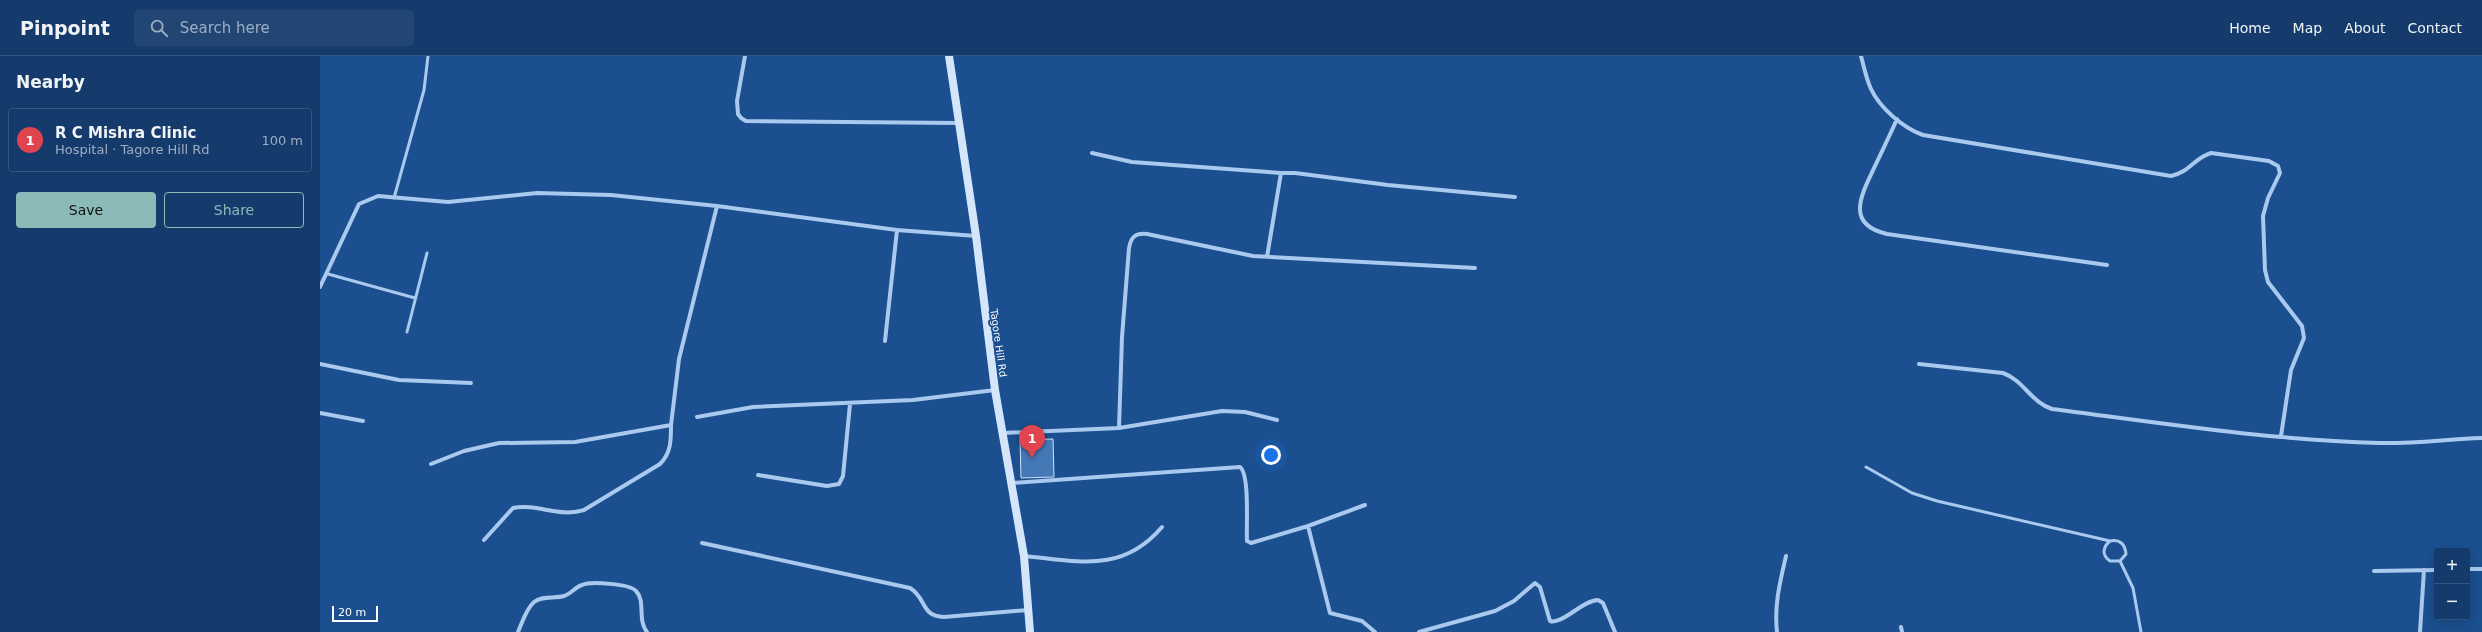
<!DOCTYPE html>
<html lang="en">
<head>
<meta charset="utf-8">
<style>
	:root { --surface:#143b6b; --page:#214673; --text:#f1f3f6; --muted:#9dadc1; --line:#33557e; --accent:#8bbbb9 }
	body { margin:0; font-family:"DejaVu Sans",sans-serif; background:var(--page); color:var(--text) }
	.controls { position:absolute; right:12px; bottom:12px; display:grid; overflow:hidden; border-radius:4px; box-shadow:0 4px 16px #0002 }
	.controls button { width:36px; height:36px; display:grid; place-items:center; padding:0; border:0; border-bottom:1px solid var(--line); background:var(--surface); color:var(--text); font:20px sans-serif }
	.scale { position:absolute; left:12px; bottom:10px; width:46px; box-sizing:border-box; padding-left:4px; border:2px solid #fff; border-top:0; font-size:11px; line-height:14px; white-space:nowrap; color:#fff; -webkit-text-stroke:3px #1b4f8f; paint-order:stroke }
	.you { position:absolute; left:951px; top:399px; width:14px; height:14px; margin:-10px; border:3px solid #fff; border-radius:50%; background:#1a73e8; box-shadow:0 0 0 6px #1a73e833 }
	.badge { display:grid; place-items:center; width:26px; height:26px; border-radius:50%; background:var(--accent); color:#fff; font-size:13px; font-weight:700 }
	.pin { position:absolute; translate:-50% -33px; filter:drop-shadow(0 1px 2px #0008) }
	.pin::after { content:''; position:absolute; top:21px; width:14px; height:12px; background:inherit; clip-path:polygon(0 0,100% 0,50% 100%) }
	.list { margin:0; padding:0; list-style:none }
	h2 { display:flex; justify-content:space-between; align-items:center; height:52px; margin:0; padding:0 16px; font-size:17px }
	h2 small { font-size:13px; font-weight:400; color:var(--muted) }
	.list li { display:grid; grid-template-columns:26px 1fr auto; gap:12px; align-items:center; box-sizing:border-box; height:64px; margin:0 8px 8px; padding:0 8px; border:1px solid var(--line); border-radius:4px }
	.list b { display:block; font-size:15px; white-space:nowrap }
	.list p { margin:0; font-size:13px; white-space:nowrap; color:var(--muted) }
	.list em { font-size:13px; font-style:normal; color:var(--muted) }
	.actions { display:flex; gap:8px; padding:12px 16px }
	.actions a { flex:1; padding:9px 0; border:1px solid var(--accent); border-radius:4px; text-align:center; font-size:14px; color:var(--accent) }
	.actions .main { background:var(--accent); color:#111 }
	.icon { flex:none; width:22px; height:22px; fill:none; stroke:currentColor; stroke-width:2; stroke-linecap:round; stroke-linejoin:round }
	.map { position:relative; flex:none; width:2162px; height:576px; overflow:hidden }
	header { display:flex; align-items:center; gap:24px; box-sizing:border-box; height:56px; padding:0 20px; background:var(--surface); border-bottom:1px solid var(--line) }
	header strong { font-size:19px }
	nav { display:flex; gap:22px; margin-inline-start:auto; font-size:14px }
	.search { width:280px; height:36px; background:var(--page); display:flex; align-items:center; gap:10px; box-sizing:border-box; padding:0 14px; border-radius:4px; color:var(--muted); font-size:15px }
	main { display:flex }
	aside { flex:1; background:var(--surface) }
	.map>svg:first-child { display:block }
	.building { fill:#4478b7; stroke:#cfe3fa }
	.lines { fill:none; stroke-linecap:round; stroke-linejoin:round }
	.service { stroke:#a9c9ee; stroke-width:3 }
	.minor { stroke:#a9c9ee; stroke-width:4 }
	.secondary { stroke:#d6e6fa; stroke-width:8 }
	.labels { text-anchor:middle; stroke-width:4; stroke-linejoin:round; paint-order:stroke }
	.street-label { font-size:10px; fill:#fff; stroke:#1b4f8f }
</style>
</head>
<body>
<header>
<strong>Pinpoint</strong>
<div class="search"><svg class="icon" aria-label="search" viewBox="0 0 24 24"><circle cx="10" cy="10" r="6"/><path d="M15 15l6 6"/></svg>Search here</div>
<nav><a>Home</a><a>Map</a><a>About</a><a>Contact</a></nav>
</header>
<main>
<aside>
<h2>Nearby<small></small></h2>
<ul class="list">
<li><span class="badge" style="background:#e0444e">1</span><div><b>R C Mishra Clinic</b><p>Hospital · Tagore Hill Rd</p></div><em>100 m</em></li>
</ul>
<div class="actions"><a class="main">Save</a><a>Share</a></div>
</aside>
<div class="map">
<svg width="2162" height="576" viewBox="0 0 2162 576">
	<rect width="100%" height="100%" fill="#1b4f8f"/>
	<path class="building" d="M733,383l1,38 -33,1 -1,-38z"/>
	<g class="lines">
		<path class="service" d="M74,142l30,-108 4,-34
			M8,218l87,24
			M87,276l20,-79
			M1546,411l46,26 25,8 173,40c10,-2 15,3 16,13l-6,7h-10c-8,-6 -8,-13 0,-20
			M1800,505l13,27 8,44"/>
		<path class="minor" d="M425,0l-8,45 1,13 3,4 5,3 212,2
			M1541,0c3,11 5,22 10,33 9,19 32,39 52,46l248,41c19,-4 23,-18 40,-23l58,8 9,5 2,7 -12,25 -5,18 2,54 3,12 34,44 2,12 -13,32 -10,66
			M1577,63c-7,16 -15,32 -22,47 -13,28 -31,58 12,68l220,31
			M772,97l40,9 149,11
			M947,201l14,-84h14l93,12 127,12
			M0,231l39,-83 19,-8 70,6 89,-9 74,2 106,11 180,24 79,6
			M565,285l12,-111
			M0,308l79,16 72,3
			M1599,308l84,9c20,7 29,30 49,36 108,14 218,31 327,34 35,1 69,-4 103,-5
			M0,357l43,8
			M377,361l56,-10 160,-7 82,-10
			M799,372l3,-91 7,-89c2,-11 6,-15 18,-14l106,22 222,12
			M683,377l116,-5 103,-17 23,1 32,8
			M111,408l33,-13 35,-8 76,-1 96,-17 8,-66 38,-153
			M438,419l69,11 12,-2 4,-8 7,-72
			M692,427l228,-16c10,8 6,60 7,74l4,2 57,-17 57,-21
			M988,470l22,87 32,8 13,11
			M164,484l29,-32c24,-5 46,10 71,2l76,-46c11,-11 11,-23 11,-39
			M382,487l208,45c17,10 10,28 34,29l84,-7
			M704,500c54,5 98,18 138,-29
			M2147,513h15
			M2054,515l63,-1
			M1581,571l1,5
			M198,576c4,-9 8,-23 16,-30 8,-7 21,-3 30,-6 7,-2 11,-9 18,-11 9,-4 48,-1 54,6 10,10 1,29 11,41
			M1099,576l76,-21 19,-10 21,-18 5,4 10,34c12,4 33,-21 48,-21l5,3 12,29
			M1457,576c-3,-27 3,-50 9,-76
			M2100,576l4,-62"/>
		<path class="secondary" d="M629,0l27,180 19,154 29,166 6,76"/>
	</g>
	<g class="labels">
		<g class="street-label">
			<text transform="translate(679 287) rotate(82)" y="4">Tagore Hill Rd</text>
		</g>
	</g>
</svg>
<div class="controls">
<button>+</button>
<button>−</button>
</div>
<div class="scale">20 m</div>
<div class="you"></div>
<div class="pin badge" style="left:712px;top:402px;background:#e0444e">1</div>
</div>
</main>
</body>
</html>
